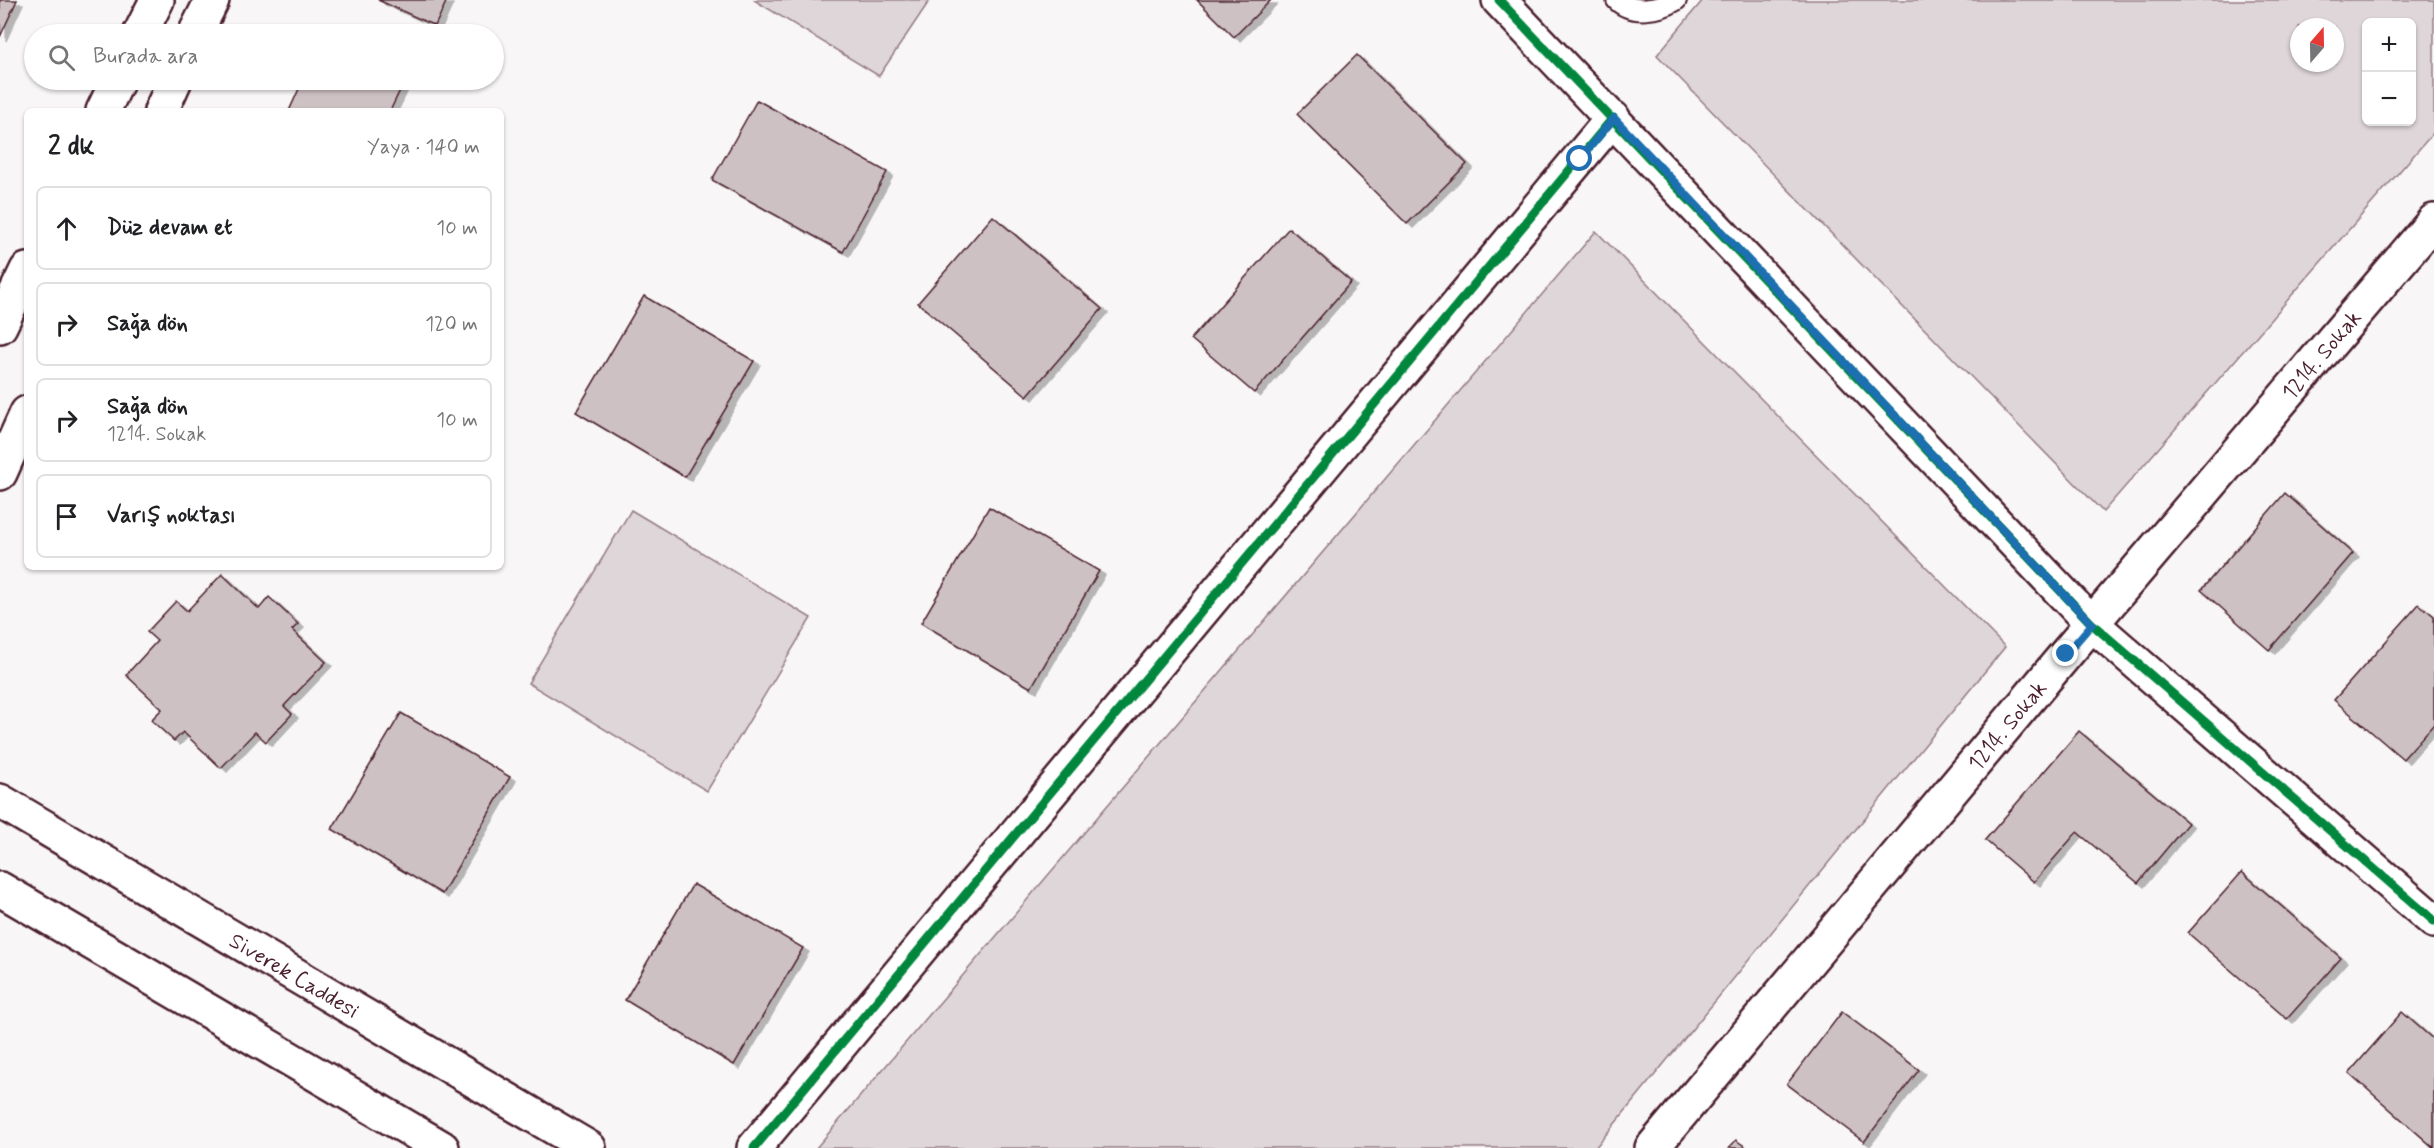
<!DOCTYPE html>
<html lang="tr">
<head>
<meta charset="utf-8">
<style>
	:root { --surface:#fff; --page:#f6f6f6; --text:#202124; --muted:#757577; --line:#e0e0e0 }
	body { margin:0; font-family:Mynerve,sans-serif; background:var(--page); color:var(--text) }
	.controls { position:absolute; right:18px; top:18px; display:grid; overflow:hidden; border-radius:9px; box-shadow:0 2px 4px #0004 }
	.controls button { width:54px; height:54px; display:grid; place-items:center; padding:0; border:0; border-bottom:2px solid var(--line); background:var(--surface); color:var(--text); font:30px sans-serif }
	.compass { position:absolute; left:2290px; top:18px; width:54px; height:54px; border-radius:50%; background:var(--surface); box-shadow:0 2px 4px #0004; rotate:20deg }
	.stop { position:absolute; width:18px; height:18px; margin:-14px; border:4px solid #1f6fb2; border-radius:50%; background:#fff }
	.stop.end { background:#1f6fb2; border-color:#fff; box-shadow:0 2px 6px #0008 }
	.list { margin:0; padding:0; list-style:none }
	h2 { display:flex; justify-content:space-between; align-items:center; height:78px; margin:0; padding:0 24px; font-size:26px }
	h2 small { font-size:20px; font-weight:400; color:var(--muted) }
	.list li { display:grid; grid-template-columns:39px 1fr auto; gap:18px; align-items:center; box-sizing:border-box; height:84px; margin:0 12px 12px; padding:0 12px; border:2px solid var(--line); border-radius:9px }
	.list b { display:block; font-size:22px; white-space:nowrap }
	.list p { margin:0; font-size:20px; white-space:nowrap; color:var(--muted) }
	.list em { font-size:20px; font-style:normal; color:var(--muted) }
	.icon { flex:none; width:33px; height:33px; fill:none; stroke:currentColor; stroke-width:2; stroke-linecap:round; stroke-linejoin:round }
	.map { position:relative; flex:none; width:2434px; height:1148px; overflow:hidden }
	.search { position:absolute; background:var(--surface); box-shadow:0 2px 4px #0004; left:24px; top:24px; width:480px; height:66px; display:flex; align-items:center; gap:15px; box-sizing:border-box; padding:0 21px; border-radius:33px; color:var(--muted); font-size:22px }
	.panel { position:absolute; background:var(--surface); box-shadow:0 2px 4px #0004; left:24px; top:108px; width:480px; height:462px; border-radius:9px }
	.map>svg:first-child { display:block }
	.green { fill:#ded6d9; stroke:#947a82; stroke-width:1.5; fill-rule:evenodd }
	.building { fill:#cdc1c4; stroke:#4a1f2b; stroke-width:1.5; filter:url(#shadow) }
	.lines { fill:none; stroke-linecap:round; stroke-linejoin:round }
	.service-casing { stroke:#4a1f2b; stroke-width:24 }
	.minor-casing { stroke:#4a1f2b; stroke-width:38 }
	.tertiary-casing { stroke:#4a1f2b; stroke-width:38 }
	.secondary-casing { stroke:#4a1f2b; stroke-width:38 }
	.primary-casing { stroke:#4a1f2b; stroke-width:38 }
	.service { stroke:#fff; stroke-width:20 }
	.minor { stroke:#fff; stroke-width:33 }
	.tertiary { stroke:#fff; stroke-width:33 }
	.secondary { stroke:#fff; stroke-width:33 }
	.primary { stroke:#fff; stroke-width:33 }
	.cycleway-casing { stroke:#fff; stroke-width:13 }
	.cycleway { stroke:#00873e; stroke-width:9 }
	.route { stroke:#1f6fb2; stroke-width:8 }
	.labels { text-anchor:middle; stroke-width:6; stroke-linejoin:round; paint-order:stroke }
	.street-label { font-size:22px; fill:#4a1f2b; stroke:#fff }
</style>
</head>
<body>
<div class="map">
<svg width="2434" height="1148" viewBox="0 0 2434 1148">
	<defs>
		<filter id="shadow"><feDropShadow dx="6" dy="4" stdDeviation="0" flood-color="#0004"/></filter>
	</defs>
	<rect width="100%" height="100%" fill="#f8f6f7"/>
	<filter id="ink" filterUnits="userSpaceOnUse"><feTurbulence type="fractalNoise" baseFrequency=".0167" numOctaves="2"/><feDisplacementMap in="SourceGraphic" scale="12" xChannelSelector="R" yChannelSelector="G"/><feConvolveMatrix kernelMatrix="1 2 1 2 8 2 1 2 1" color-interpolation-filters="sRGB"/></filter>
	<g filter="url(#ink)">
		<path class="green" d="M754,0h176l-51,76z
			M1703,0h731v132l-331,380 -446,-457zM2366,22h46v100h-46zM2299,27h36v36h-36z
			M1596,231l409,416 -410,501h-779z
			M631,510l180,108 -104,173 -179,-108z"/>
		<path class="building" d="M0,0h17l-17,37z
			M378,0h69l-12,26z
			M1197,0h74l-37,37z
			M1357,55l110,109 -60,60 -110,-110z
			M303,80h102l-15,31h-101z
			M757,100l130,72 -44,80 -131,-72z
			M993,216l109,93 -75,87 -109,-93z
			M1289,228l62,54 -97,111 -63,-54z
			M644,296l110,65 -69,116 -109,-65z
			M2285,493l68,60 -84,97 -68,-60z
			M989,507l110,64 -68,117 -110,-65z
			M222,574l37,35 10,-12 29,27 -6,6 34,32 -42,44 8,8 -26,28 -11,-10 -34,36 -38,-36 -9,9 -23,-21 11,-11 -36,-34 31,-34 -10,-9 29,-31 11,10z
			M2419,604l15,12v108l-31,35 -69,-59z
			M401,713l109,64 -68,117 -110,-65z
			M2079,731l109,92 -50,60 -61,-51 -43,50 -49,-42z
			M2242,872l99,86 -54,61 -99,-86z
			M693,884l110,64 -69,117 -109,-65z
			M1842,1012l77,58 -55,72 -77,-58z
			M2402,1012l32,28v108l-85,-75z
			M1736,1140l11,8h-18z"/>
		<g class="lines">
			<defs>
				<path id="service" d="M1617,0c15,15 43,10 59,0"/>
				<g id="minor">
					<path d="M754,1148l859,-1030"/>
					<path id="s1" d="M1652,1148l414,-494 368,-433"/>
				</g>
				<path id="tertiary" d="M1499,0l593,624 342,297"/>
				<path id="secondary" d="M140,34l17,-34
					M195,34l17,-34
					M103,111l15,-31
					M161,111l14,-31
					M0,326l27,-56
					M0,473l27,-60"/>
				<g id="primary">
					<path id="s2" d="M0,801l589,347"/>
					<path d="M0,889l442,259"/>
				</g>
			</defs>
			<use href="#service" class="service-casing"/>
			<use href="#minor" class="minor-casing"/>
			<use href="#tertiary" class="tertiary-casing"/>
			<use href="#secondary" class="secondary-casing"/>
			<use href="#primary" class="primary-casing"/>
			<use href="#service" class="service"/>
			<use href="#minor" class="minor"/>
			<use href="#tertiary" class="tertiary"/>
			<use href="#secondary" class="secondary"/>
			<use href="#primary" class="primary"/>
			<defs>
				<path id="cycleway" d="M1499,0l593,624 342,297
					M754,1148l859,-1030"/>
			</defs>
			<use href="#cycleway" class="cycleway-casing"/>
			<use href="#cycleway" class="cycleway"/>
		</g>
	</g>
	<g class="lines" filter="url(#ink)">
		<path class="route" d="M1580,159l34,-41 478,506 -26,30"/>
	</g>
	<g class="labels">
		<g class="street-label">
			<text dy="8" stroke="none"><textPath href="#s1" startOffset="1038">1214. Sokak</textPath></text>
			<text dy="8" stroke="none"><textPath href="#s1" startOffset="552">1214. Sokak</textPath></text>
			<text dy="8" stroke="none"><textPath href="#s2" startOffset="342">Siverek Caddesi</textPath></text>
		</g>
	</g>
</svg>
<div class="controls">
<button>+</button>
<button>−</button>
</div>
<svg class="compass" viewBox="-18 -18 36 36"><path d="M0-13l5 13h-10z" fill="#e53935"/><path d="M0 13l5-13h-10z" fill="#757577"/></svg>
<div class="stop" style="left:1580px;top:159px"></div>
<div class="stop end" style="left:2066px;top:654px"></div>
<div class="search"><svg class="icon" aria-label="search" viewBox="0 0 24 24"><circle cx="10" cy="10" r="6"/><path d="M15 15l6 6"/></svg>Burada ara</div>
<section class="panel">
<h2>2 dk<small>Yaya · 140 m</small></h2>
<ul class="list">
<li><svg class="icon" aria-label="ahead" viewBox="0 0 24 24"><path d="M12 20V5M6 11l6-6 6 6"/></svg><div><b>Düz devam et</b></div><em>10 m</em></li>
<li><svg class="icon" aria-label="right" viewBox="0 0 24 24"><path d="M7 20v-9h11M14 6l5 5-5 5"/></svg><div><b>Sağa dön</b></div><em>120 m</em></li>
<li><svg class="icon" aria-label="right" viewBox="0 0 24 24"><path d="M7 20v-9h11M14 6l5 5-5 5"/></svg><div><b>Sağa dön</b><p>1214. Sokak</p></div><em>10 m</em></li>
<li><svg class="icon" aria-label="arrive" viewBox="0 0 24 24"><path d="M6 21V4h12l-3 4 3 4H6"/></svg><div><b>Varış noktası</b></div></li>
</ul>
</section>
</div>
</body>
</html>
